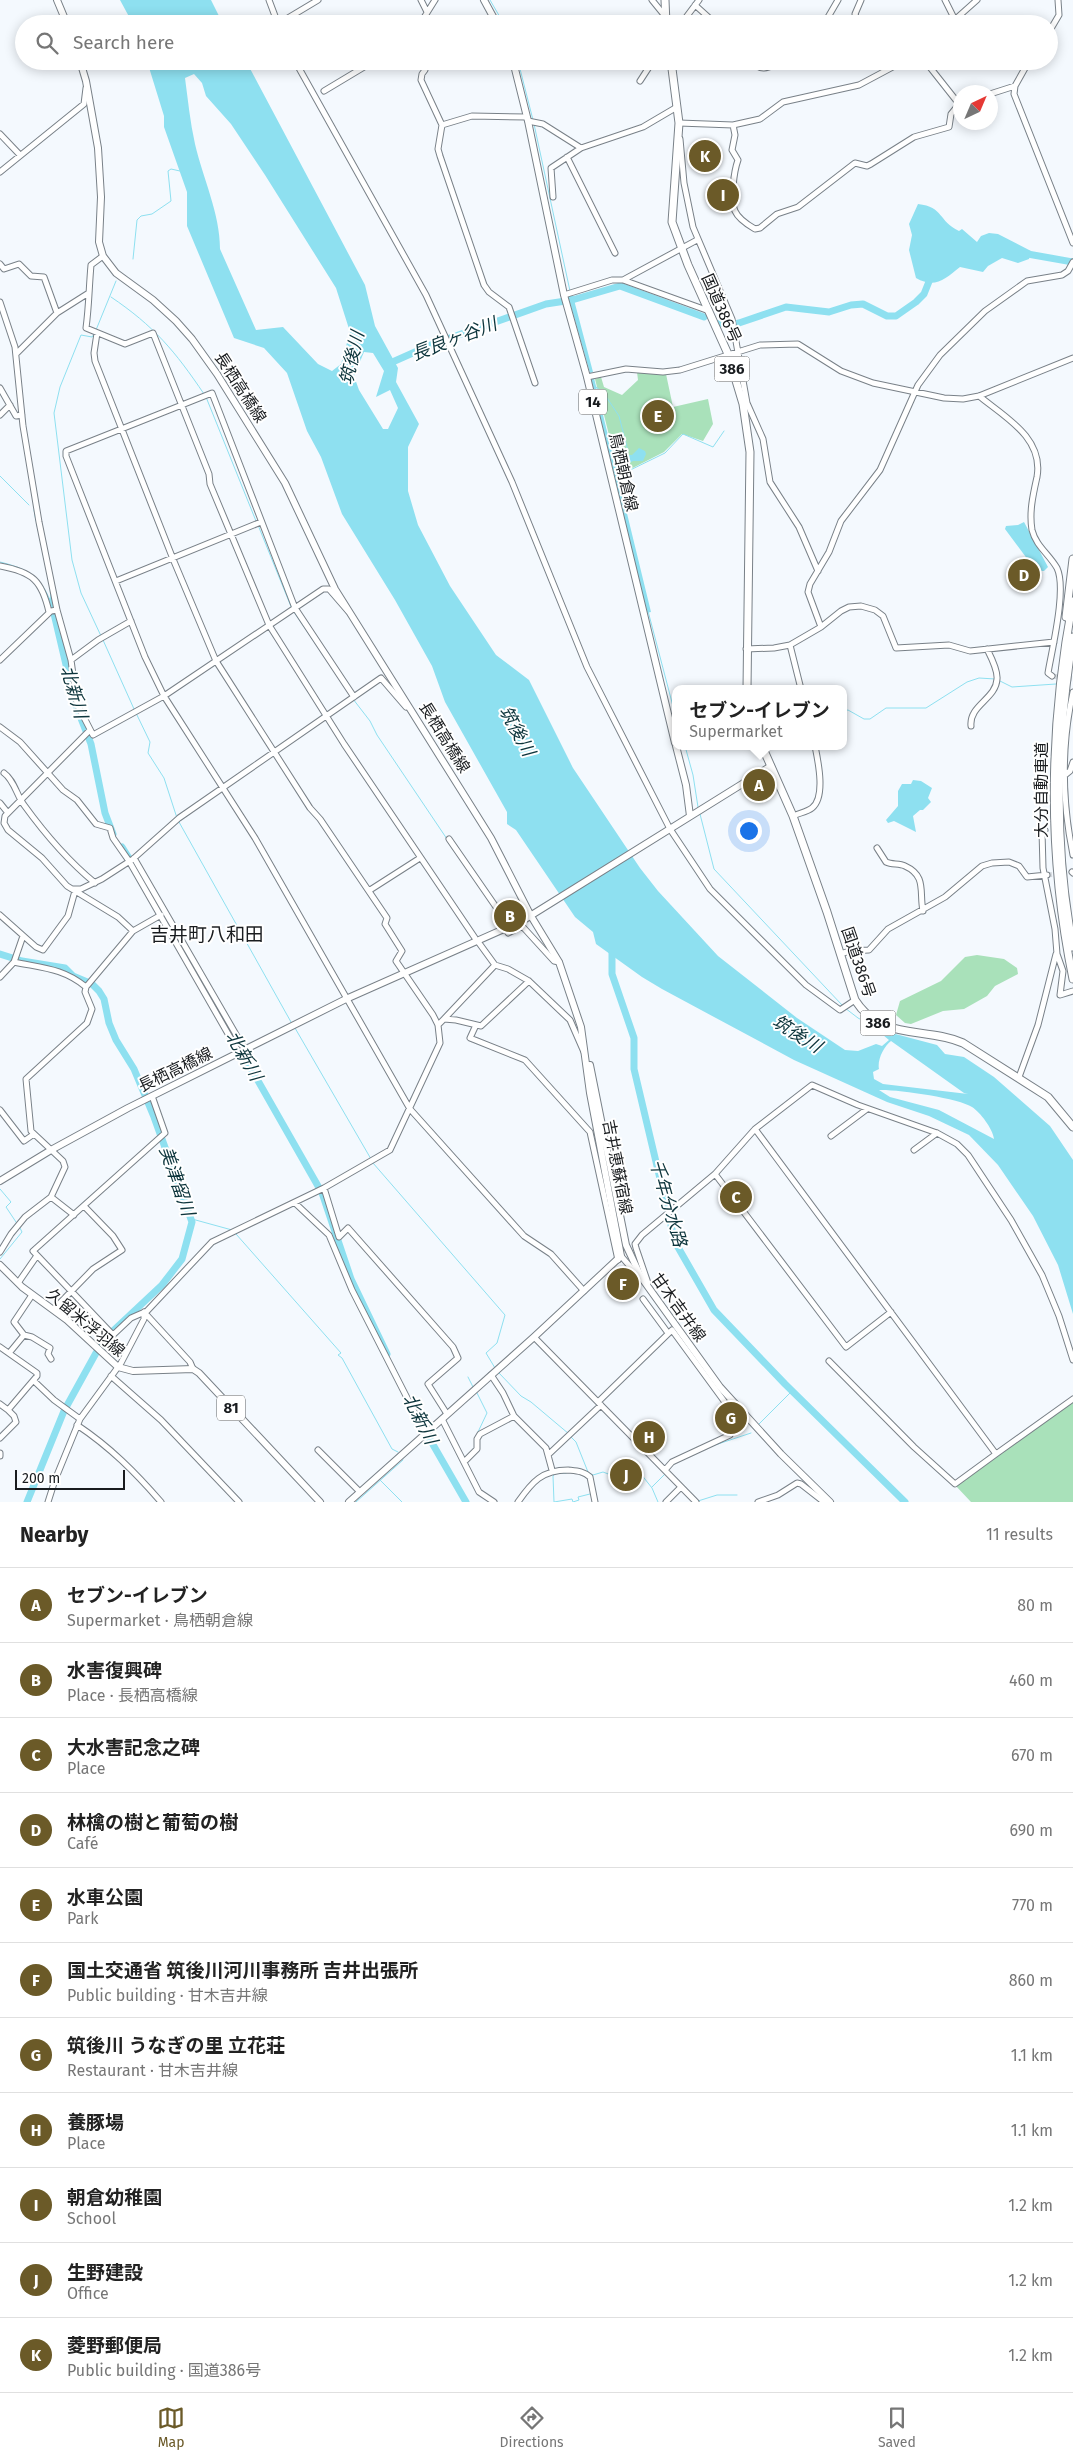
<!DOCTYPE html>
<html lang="en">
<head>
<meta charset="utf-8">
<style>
	:root { --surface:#fff; --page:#f6f6f6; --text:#222; --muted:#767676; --line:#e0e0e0; --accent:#6b5a28 }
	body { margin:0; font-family:"Fira Sans","Noto Sans JP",sans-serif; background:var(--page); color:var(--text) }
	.compass { position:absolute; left:953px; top:85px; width:45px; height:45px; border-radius:50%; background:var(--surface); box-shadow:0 2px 12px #0003; rotate:44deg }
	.scale { position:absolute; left:15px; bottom:12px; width:110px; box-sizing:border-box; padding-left:5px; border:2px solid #191c1f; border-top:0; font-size:14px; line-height:18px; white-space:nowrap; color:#191c1f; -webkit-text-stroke:4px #fff; paint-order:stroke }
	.you { position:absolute; left:748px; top:830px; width:18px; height:18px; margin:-12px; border:4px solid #fff; border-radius:50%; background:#1a73e8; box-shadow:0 0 0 8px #1a73e833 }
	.badge { display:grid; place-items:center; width:32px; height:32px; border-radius:50%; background:var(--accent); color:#fff; font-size:16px; font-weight:700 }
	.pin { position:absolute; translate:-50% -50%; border:2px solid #fff; box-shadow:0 1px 5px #0006 }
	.popup { position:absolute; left:672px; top:685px; width:175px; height:65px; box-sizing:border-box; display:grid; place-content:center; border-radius:10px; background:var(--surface); filter:drop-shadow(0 1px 4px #0005); font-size:16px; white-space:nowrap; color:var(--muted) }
	.popup b { font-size:19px; color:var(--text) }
	.popup::after { content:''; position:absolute; left:50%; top:100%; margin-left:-10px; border:10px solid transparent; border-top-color:var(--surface) }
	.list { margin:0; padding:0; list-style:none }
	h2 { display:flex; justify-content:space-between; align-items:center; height:65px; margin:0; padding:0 20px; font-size:21px }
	h2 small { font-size:16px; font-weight:400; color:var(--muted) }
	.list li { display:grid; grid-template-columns:32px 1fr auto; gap:15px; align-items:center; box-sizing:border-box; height:75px; padding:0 20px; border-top:1px solid var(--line) }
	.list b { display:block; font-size:19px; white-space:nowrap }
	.list p { margin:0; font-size:16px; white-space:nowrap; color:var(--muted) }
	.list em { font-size:16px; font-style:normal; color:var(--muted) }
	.icon { flex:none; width:28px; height:28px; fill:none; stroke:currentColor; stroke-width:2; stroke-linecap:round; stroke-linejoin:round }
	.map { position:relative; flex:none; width:1073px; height:1502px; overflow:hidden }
	.search { position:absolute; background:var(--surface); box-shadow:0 2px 12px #0003; left:15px; right:15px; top:15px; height:55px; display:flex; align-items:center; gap:12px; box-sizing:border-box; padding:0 18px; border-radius:28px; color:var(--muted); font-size:19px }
	.sheet { height:890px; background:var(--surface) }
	nav { display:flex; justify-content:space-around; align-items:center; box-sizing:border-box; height:70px; border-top:1px solid var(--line); background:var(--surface); font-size:14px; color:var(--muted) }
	nav a { display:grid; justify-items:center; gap:2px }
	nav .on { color:var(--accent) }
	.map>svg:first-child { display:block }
	.green { fill:#a9e1ba }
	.water { fill:#8ee0f0; fill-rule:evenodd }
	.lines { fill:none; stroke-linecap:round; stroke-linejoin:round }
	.stream { stroke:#8ee0f0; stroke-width:1 }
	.river { stroke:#8ee0f0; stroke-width:7 }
	.minor-tunnel { stroke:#d3d8dd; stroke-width:5; stroke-dasharray:5 2.5; stroke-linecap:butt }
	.minor-casing { stroke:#798188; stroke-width:7 }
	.major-casing { stroke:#798188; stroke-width:8 }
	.highway-casing { stroke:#798188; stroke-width:9 }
	.minor { stroke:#fff; stroke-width:5 }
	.major { stroke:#fff; stroke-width:6 }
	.highway { stroke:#fff; stroke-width:7 }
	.labels { text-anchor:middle; stroke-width:4; stroke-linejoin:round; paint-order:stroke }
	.shield { fill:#fff; stroke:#5e6062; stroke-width:1 }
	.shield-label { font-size:15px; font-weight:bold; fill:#191c1f }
	.street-label { font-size:16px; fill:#191c1f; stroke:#fff }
	.water-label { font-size:18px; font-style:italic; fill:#0d353c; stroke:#fff }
	.quarter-label { font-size:19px; fill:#191c1f; stroke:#fff }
</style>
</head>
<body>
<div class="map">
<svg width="1073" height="1502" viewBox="0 0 1073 1502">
	<rect width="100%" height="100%" fill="#f4f9fe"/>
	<path class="green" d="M637,372l29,2 7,33 35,-8 5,25 -10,17 -21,-7 -18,18 -45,23 -24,-96 6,-2 3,10 18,8 16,-15z
		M977,955l27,4 13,9 1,6 -23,12 -8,10 -23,13 -21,2 -32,13 -6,-1 -9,-8 4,-14 41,-20 24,-24z
		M1073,1401v101h-102l-16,-17z"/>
	<path class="water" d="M120,0h91l12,24h-90z
		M147,61h99l119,224 10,41 23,42 -2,14 23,42 -11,23v44l10,34 32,61 46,69 33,25 44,88 67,100 18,23 60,65 79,62 48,32 13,1 18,-7 6,2 7,-6 -6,-5 1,-4 53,14 8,9 19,3 30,20 56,49 23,34v154l-15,-49 -25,-49 -35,-51 -29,-30 -40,-19 -42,-14 -93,-42 -132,-71 -20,-12 -46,-33 -3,-12 -18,-15 -59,-87 -9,-6v-12l-62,-110 -13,-36 -37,-66 -53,-86 -21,-57 -14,-26 -20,-58 -23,-25 -30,-10 -47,-112v-34l-23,-65v-11zM194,74l8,9 4,13 25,28 34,51 71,113 14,44 -9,32 -9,7 -14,-7 -35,-37 -27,3 -36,-81c0,-36 -17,-70 -25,-105 -5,-22 -7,-44 -10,-66zM364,352l9,1 11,18 -8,26 14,-7 8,18 -10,21h-5l-24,-39 -5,-14zM891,1041l73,52 4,1 -85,-10 -9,-5 -1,-7 6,-3c-2,-9 5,-23 12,-28zM879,1090c16,-1 80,8 93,17 8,5 21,22 22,32l-55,-29 -49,-13z
		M918,204c26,3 20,17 41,27l3,-2 15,13 4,-6 8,-3 9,1 33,17 -2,8 -11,4 -16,-5 -14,8 -5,6 -23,-5c-15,12 -25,22 -44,11l-7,-28 3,-15 -3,-11z
		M568,296h5l20,76 -3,1z
		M594,378l57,234 -5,1 -55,-234z
		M639,448l6,3 1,3 -3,7h-10l-9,5 -4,-7 2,-4h10z
		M1024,522l24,45 -4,4h-5l-5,-3 -29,-39 1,-3 12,-1z
		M913,780l8,1 11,7 -4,10 3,4 -8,8h-3l-7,6 3,16 -22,-11 -6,2 -2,-3 12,-14v-15l4,-7h9z"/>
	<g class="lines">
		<path class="stream" d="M490,0l14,24
			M518,61l15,59
			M534,124l36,167
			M133,259l4,-39 4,-4 11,-2 19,-13 -3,-30 3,-2 9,2
			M111,297c43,29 64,54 93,97
			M96,330l20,-49
			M94,334l-2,3 -11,-2 -21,52 -6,26 18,147 9,33 20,43
			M596,387l7,5 16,24 9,35
			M206,397l50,124
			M0,476l29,29
			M618,476l47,-23 18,-19 30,13 11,-16
			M34,510l2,11
			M37,525l5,23
			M258,525l34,84
			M0,562c24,6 39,12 49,36
			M50,587l1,14
			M648,611l27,103
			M294,612l44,65
			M103,640l31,69
			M998,680l14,7 44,-3
			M353,699l17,22 7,14 70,104
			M843,711l5,-1 16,9h6l16,-11h40l41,-26 12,-4 16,1
			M136,713l14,29 -2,11 16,25 13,40
			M685,746l8,29 5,32
			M700,814l14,55 128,136
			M179,822l112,200
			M845,1008l13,10 26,14
			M295,1028l76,131
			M373,1163l132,152 -8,28 -11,10 9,15
			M0,1189l11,13 -5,5 12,18
			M192,1219l40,11
			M236,1234l105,119 -3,2 4,3 50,91 6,3
			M0,1259l22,-27 -2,-4
			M499,1373l22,23 10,6 38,32
			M468,1377l5,10
			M477,1393l10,20 -9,19
			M758,1425l34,-34
			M571,1437l5,5 12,30
			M712,1446l39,-13
			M560,1473h6
			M589,1473l4,2 10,-3 8,3 22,-11 19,24 6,14
			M555,1474l-2,2 1,26 18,-3 1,3 6,-2 -1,-3 12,-3
			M380,1480l22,22
			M652,1487l13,-13
			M356,1502l47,-42
			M699,1502l-1,-1 19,-6h20"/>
		<path class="river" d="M1022,253l51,9
			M720,323l11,2 8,-2 47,-16 43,5 22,-7 12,-1 24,12h9l20,-14 8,-8 6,-15 5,-3
			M388,364l45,-20 113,-40 26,-4 48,-14 84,31
			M51,601l24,102 16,41 14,69 8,21
			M122,847l26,41 174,305 29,86 36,75
			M612,948v26l22,64v31l41,173 39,68 71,74 120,118
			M0,954l22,7 43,7 8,8 19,8 7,7 5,8 5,24 7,17 18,29 20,48 38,105 -10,37 -20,26 -48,45 -18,23 -32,58 -37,91
			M424,1429l42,73"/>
		<path class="minor-tunnel" d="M1052,676l21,3
			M1047,875l25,-3"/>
		<defs>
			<path id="minor" d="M269,0l9,24
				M421,0l6,12
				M652,0l13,16
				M945,0l10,20
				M695,5l21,19
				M288,18l30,-18
				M420,24l15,-24
				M681,24l18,-24
				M824,24l14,-24
				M859,24l-4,-10 6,-14
				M950,24l27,-24
				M1049,32l10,-17 -1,-15
				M295,61l131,234 86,187 75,185 83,162 40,60 96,96 34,25 15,-10
				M423,61l2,9 -3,4 -1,6 21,45 -4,24 2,7 44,129 5,7 20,15 26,76
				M752,61c9,13 19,5 31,0
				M925,61l34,43
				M1029,61l-14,25 -1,8 59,149
				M640,81l13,-20
				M324,91l50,-30
				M990,94l25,-8
				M528,121l15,3 38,24 62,-21 34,-20
				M679,123l54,2 27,-6 23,-17 76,-17 45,-24
				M442,125l30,-9 55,1
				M733,125l2,10 -3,15 6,10c-4,11 -8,40 -3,51 3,7 13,14 20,18l5,-1 17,-14 21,-7 57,-44 12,3 4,-2 43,-27 35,-10 2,-13 9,-11
				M0,134l20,21
				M680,139l4,44 9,44 39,92 15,84 16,36 7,43 29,45 19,44
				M567,157l48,96
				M0,172l84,-68 2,-16
				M553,197l-2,-29 30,-20
				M103,256l-12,9c-2,22 -2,41 -5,63l39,16 28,-11 56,141 1,10 59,141 75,119 131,194
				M0,264l4,5 15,-5 12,12 13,1 13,36
				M623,280l74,-40
				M564,295l48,-15h11l86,31
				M0,302l15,45 8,79 16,96 18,88 14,50 6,44 16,31 71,-39 159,-107h6l19,22
				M97,333l-3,20 1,8 78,198 43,102 94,147 10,11 67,99 -2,6 17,27 -6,10 37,54 5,10 2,18 -50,107 -66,38 -112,54 -65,69 -16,7 -18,17 -80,-84 132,-118 -13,-37
				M16,354l41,-41 30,-19
				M587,377l39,-8 37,3 17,-2 80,-25 38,-1 43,27 32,12 71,15 19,1 16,-3 94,-38
				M0,388l16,28 6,-1
				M979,396c26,21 65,42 58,81 -4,18 -8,35 -5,53 4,16 17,24 25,38 10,21 -5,81 -9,105l4,3
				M0,415l10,-10
				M0,566c33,6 42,15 49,46
				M116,581l145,-59
				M821,627l-13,-35 2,-8 19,-32 12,-31 39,-51 38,-85 22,-30 45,-44 42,-30 35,-6 6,-4 5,-9
				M790,645l11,44
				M746,649l28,-1 16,-3 31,-18 20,-16 8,-4 12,-1 14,4 8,6 13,32 53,-3 21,6 84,-9
				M0,660l51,-49 6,-1
				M71,660l27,-20 33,-19
				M1073,692c-12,54 -11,109 0,163
				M354,697l-59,-89 -83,-215 -146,58v5l79,201 19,39 91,142 155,271 114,127 27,18 33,37
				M971,726c-2,-21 25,-27 26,-47 1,-9 -6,-22 -10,-30
				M0,727l20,15 43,48 14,10 19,24 14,4 3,10 16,23 110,192
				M90,730l-85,86 -1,7 4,7 34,28 25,28 51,31 15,14
				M4,773c10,7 13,23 20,32 21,29 43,55 71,78
				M1065,775l5,-4 3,-9
				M0,803l8,10
				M793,816c6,-3 14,-4 19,-8 14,-11 6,-47 3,-62
				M1045,830l-3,1 1,37 12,61 2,25 6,17 -3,24 13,-4
				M449,839l47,68 14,11 -6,5
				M877,848l9,14c6,3 13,1 19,4 22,10 14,26 18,45
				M134,858l111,192
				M1072,872l1,1
				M72,889h9l21,-10 31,-20 46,-41 202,-140 25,29
				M370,890l50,-32
				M0,915l36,32 7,3 25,-34 7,-25
				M508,933l14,-7 32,35 5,1
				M479,943l16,22 13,4 21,12 41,39 14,32
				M840,954l10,-3 19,-1 19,-21 57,-32 37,-31 10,-3 17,-1 10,4 8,11 20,-2
				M14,962l9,-26
				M0,977l14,-15
				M86,987l47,-56 28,-16
				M444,1019l51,-54
				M438,1025l6,-6 12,1 25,6 48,-45
				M476,1025l-6,13 55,22 65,72 28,128
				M1019,1077l19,-52 18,-71
				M0,1110l24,31 10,-7
				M755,1129l241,325 77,-55
				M831,1136l36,-27
				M914,1150l23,-17
				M715,1174l131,173 45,-35
				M324,1188l15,49 9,-9 105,119 5,11 -30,26 19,30
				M51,1197l23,18
				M295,1203l34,32 23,55 73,143
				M0,1252l11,-18 14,-17 26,-20 14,-30 -2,-6 -32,-30 -5,-52 61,-56 5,-14 -7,-17 1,-5c-23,-19 -44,-19 -72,-25
				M621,1256l19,22
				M18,1283l18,-26
				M648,1283l-12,-35 -1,-4 7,-9 73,-61 40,-45 57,-44 46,20 79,28 20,11 11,11 43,65 31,55 17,41 14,44
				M643,1299l25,34
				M54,1309l39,-40 29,-19 -9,-14 -29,-30
				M144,1312l46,50 3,7
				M24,1335l8,2 18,11 -2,6 3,5
				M534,1337l162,165
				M0,1347l37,26v3l-29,34 -8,-6
				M10,1352l14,-17 -10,-13 18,-27
				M829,1361l85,86 41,37 41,-30
				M491,1375l12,18 11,23 32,32 6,22
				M111,1376l50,44 78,82
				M34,1381l20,19 26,19
				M598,1402l74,-72 52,71 6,34 -58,27 -7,8
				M442,1419l37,73 15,10
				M77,1425c33,22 58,47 84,77
				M0,1438l16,-16 -2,-6 -6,-6
				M318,1450l42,42
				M0,1453v3
				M549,1454l52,-49
				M464,1462l13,-13v-10l3,-5 34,-18
				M48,1502l7,-22 25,-61 41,-56 23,-44v-7
				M518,1502c14,-20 24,-32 50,-32 9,1 15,1 22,7l5,25
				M666,1502l15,-15
				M758,1502l20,-7 19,-12 4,1 23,18"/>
			<path id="major" d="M57,0l10,24
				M484,0l13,24
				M80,61l6,20 12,67 3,49 -2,45 4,14 13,17 37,27 23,21 16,18 25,35 68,109 50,106 156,249 40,78 28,46 22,65 9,66 31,163 -87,81 -185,165
				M513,61l15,60 36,174 23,82 88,366
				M676,746l10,39 4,31
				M590,1065l36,180 15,32 79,110 61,67 49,48
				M0,1181l51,-31 77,-42 218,-109 176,-78 249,-155
				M0,1265l22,22 45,33 51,47 15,4 60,-2 6,4 121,129"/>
			<path id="highway" d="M665,0l1,24
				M671,61l8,62 -7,99 16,43 40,89 15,50 7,48 -3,237
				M1073,601c-24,126 -26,252 0,378
				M1066,617l7,-58
				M1073,637c-17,103 -20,207 0,310
				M762,746l31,70 34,96 28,88c27,42 69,26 108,43l85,54 25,30"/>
		</defs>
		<use href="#minor" class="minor-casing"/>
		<use href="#major" class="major-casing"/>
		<use href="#highway" class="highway-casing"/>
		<use href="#minor" class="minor"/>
		<use href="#major" class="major"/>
		<use href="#highway" class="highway"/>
	</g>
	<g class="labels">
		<g class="shield">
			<rect x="714.5" y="356.5" width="35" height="25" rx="4"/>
			<rect x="579" y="389.5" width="28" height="25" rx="4"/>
			<rect x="860.5" y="1010.5" width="35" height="25" rx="4"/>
			<rect x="217" y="1395.5" width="28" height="25" rx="4"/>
		</g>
		<g class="shield-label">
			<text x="732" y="374">386</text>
			<text x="593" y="407">14</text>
			<text x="878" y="1028">386</text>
			<text x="231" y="1413">81</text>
		</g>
		<g class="street-label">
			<text transform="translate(722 308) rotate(66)" y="6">国道386号</text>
			<text transform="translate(241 387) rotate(57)" y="6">長栖高橋線</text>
			<text transform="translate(624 472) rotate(77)" y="6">鳥栖朝倉線</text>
			<text transform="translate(445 737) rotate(58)" y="6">長栖高橋線</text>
			<text transform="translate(1041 790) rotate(-90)" y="6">大分自動車道</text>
			<text transform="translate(859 962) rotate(71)" y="6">国道386号</text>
			<text transform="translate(175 1069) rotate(-26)" y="6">長栖高橋線</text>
			<text transform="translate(618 1167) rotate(79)" y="6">吉井恵蘇宿線</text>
			<text transform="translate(679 1307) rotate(54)" y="6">甘木吉井線</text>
			<text transform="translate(86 1322) rotate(40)" y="6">久留米浮羽線</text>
		</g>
		<g class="water-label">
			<text transform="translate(454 339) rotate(-21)" y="6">長良ヶ谷川</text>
			<text transform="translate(352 358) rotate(-77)" y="6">筑後川</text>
			<text transform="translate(74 692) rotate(74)" y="6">北新川</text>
			<text transform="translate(517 731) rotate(61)" y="6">筑後川</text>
			<text transform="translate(797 1034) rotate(32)" y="6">筑後川</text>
			<text transform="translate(244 1056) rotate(60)" y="6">北新川</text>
			<text transform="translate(177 1181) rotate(71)" y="6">美津留川</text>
			<text transform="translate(668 1203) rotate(74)" y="6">千年分水路</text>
			<text transform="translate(420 1419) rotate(63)" y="6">北新川</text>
		</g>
		<g class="quarter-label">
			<text x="207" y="941">吉井町八和田</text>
		</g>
	</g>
</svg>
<svg class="compass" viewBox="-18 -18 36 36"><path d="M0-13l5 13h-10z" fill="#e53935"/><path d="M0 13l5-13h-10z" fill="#767676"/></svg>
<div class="scale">200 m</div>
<div class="you"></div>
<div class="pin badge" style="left:759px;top:785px">A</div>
<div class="popup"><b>セブン-イレブン</b>Supermarket</div>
<div class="pin badge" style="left:510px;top:916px">B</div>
<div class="pin badge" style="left:736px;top:1197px">C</div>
<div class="pin badge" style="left:1024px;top:575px">D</div>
<div class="pin badge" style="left:658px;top:416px">E</div>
<div class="pin badge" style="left:623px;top:1284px">F</div>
<div class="pin badge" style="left:731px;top:1418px">G</div>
<div class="pin badge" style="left:649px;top:1437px">H</div>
<div class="pin badge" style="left:723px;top:195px">I</div>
<div class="pin badge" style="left:626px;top:1475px">J</div>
<div class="pin badge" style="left:705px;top:156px">K</div>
<div class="search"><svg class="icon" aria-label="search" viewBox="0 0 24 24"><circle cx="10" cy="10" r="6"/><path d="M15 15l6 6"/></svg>Search here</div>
</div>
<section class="sheet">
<h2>Nearby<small>11 results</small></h2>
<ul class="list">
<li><span class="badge">A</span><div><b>セブン-イレブン</b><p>Supermarket · 鳥栖朝倉線</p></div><em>80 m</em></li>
<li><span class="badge">B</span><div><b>水害復興碑</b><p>Place · 長栖高橋線</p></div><em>460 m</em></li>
<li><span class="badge">C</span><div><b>大水害記念之碑</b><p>Place</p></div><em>670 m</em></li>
<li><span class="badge">D</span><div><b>林檎の樹と葡萄の樹</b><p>Café</p></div><em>690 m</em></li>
<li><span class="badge">E</span><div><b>水車公園</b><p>Park</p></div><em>770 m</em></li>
<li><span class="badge">F</span><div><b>国土交通省 筑後川河川事務所 吉井出張所</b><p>Public building · 甘木吉井線</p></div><em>860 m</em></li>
<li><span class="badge">G</span><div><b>筑後川 うなぎの里 立花荘</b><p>Restaurant · 甘木吉井線</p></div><em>1.1 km</em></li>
<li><span class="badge">H</span><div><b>養豚場</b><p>Place</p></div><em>1.1 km</em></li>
<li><span class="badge">I</span><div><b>朝倉幼稚園</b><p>School</p></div><em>1.2 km</em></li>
<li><span class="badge">J</span><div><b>生野建設</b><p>Office</p></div><em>1.2 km</em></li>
<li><span class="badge">K</span><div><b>菱野郵便局</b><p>Public building · 国道386号</p></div><em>1.2 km</em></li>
</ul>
</section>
<nav>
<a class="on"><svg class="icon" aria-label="map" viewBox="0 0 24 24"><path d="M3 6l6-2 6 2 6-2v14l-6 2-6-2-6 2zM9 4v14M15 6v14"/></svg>Map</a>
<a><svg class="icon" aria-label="directions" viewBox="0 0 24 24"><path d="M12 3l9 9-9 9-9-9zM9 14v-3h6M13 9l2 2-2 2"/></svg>Directions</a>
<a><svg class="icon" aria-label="saved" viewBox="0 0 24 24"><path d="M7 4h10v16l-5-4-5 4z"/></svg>Saved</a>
</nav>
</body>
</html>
